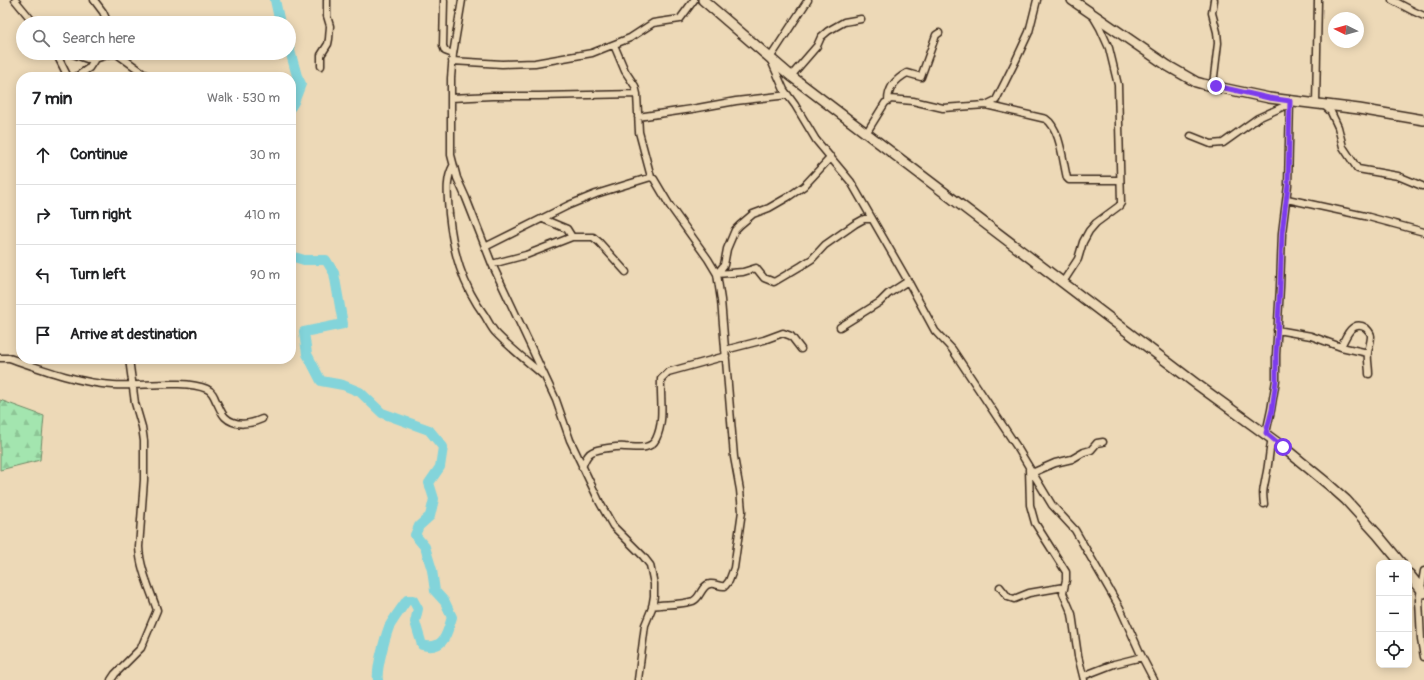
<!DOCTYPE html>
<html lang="en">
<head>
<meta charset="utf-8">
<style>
	:root { --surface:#fff; --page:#f6f6f6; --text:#202124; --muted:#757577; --line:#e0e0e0 }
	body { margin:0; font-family:Pangolin,sans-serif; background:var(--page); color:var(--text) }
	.controls { position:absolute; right:12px; bottom:12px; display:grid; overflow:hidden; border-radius:8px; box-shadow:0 2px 10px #0003 }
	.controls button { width:36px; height:36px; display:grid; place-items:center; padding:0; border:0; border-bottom:1px solid var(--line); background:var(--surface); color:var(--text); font:20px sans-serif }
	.compass { position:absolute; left:1328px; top:12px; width:36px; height:36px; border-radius:50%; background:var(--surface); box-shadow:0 2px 10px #0003; rotate:275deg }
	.stop { position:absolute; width:12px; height:12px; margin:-9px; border:3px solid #7c3aed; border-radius:50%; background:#fff }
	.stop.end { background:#7c3aed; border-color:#fff; box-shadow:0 1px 4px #0008 }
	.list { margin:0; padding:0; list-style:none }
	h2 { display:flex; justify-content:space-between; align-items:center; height:52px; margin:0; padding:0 16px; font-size:17px }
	h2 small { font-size:13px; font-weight:400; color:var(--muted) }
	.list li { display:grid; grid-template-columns:26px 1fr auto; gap:12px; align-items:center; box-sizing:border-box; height:60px; padding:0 16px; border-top:1px solid var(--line) }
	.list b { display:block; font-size:15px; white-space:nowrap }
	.list em { font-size:13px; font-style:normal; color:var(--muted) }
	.icon { flex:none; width:22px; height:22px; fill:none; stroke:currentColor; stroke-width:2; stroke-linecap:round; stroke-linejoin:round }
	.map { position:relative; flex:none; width:1424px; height:680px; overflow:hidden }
	.search { position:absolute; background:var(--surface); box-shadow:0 2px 10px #0003; left:16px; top:16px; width:280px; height:44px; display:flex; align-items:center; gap:10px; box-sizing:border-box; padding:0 14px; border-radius:22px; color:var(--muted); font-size:15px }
	.panel { position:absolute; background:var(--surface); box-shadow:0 2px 10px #0003; left:16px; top:72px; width:280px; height:292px; border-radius:16px }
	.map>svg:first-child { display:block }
	.forest { fill:url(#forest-firs); stroke:#6f8866 }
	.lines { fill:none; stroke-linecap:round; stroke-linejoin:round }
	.river { stroke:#83d4da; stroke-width:10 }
	.street-casing { stroke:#3b2a1e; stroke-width:9 }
	.secondary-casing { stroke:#3b2a1e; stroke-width:12 }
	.street { stroke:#edd9b7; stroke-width:6 }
	.secondary { stroke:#edd9b7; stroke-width:9 }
	.route { stroke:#7c3aed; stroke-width:5 }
</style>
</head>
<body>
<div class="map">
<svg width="1424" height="680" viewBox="0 0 1424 680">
	<defs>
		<pattern id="forest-firs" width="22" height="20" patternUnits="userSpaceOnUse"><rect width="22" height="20" fill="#a3e5af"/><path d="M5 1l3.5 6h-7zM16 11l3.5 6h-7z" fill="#8dc596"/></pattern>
	</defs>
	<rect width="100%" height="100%" fill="#edd9b7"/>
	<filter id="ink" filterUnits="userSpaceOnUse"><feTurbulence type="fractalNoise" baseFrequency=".025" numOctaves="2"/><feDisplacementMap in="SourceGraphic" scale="8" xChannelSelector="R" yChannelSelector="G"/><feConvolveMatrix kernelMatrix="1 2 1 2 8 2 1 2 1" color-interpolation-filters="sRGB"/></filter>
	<g filter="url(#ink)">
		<path class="forest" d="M0,400l44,16 -4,44 -40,10z"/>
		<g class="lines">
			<path class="river" d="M275,0l5,23
				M289,47l8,29 4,8 -7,18 -3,5
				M291,256l13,4h22l8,13 9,51 -39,8 3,22 14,27 22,4 17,7 22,21 47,17 14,17 -3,20 -11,16 5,16 -4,17 -11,10 -4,9 10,12 7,23 3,21 10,11 7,15c-5,17 -8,34 -30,28l-7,-23 3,-13 -5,-9h-6c-6,9 -13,18 -18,27 -4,11 -13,42 -11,53"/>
			<defs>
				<path id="street" d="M15,0l19,23
					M94,0l9,12 5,11
					M444,0l-1,46 2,5 8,3
					M462,0l-9,54 -2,24v77l6,23 9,20 26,66 64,136 14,40 30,63 13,23 30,30 7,9 4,19v12l-2,12 -7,17 -7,55
					M808,0l-38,58 14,32 11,15 21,35 35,42 57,99 27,50 17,18 65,98 35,58 23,25 45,78 22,49 12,23
					M1392,0l21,11 11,5
					M614,45l11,26 10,15 2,8 2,38 12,45
					M56,53l12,24
					M56,54l14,-1 17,6h8l16,-5h6l32,23
					M452,61l50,3 33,-1 57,-10 38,-15 23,-15 27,-4 14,-19
					M321,66v-11l7,-11 1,-5 1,-13 -3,-10v-16
					M791,76l26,-30 4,-9 7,-6 16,-9 17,-3
					M76,77l13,-9 6,-9
					M1213,85l5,-42 -1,-11 -5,-19 2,-13
					M451,98l41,-2h47l98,-2
					M888,101c0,-13 8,-22 19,-28l14,4 15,-42 3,-2
					M1316,104l2,-104
					M986,105l10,-5 20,-40 13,-28 8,-32
					M1324,105l7,7 7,15 5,20 14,21 1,1 40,7 24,10
					M638,117l54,-8 44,-8 52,-6
					M867,132l18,-29 5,-4 23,2 30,7 43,-3 60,14c14,9 17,43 21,59l2,2h51
					M1191,136l20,8 12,-1 35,-25 31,-14
					M453,166c-8,14 -5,32 -4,48 4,38 13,71 36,102 3,5 6,11 10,16 14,15 32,29 48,43
					M1287,199l78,17 59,16
					M543,219l24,10 5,8h21l6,5 27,30
					M485,247l84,-42 27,-11 55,-17 3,2 16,27 38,53 9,15 4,26 13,157 6,33 2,21 -8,57 -5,13 -4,5c-5,1 -10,-3 -15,-2 -9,1 -9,14 -17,17 -12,4 -29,3 -41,5
					M492,264l34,-9 46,-18
					M717,274l26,-2 13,-4 8,10 10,4 27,-16 11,-7 13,-14 30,-21 9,-5h8
					M717,274l7,-9 3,-16 8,-19 5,-5 13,-11 16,-6 19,-11 16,-11 27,-29
					M1063,282l15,-23 5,-17 6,-11 7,-8 23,-17 2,-3 -3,-118 -9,-37 -9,-20 -7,-12
					M840,327l40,-25 8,-8 20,-13
					M1277,330l34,6 30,11 27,6
					M1341,347c4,-9 11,-28 25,-19 2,2 5,5 5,8 0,5 -2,11 -3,16 -1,7 1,15 1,22
					M725,350l39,-10 19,-7 8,3 10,13
					M0,358h9c32,11 70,25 104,27 26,2 71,-6 94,4 5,2 7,7 9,12 3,5 5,12 9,16 10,10 26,7 37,2
					M1266,433l5,-23 5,-30v-25l4,-68 2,-54 6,-48 2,-84
					M582,467c2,-5 5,-13 10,-15 5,-3 27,-6 33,-5 10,0 25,4 31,-8 9,-19 4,-40 5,-60l7,-7 58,-16
					M1029,469l1,36 5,18 31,49v8l-3,13 9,21 6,42 6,24
					M1032,473l23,-10 17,-4 12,-7 7,-2 6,-7 6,-1
					M1264,504c-2,-15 0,-15 2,-28 3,-13 3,-25 6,-38
					M1424,571l-5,29 2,40 3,17
					M1000,587l8,10 6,2 15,-6 35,-6
					M1083,676l31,-12 28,-7
					M111,680l4,-6 26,-26 16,-38c-7,-21 -17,-41 -18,-63l5,-67v-39l-2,-14 -7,-24 -6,-44"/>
				<path id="secondary" d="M703,0l88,76 404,307 88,64 45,37 18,16 31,34 24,29
					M1072,0l96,66 28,16 7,2 66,14 90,11 65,11
					M1409,574l15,19"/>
			</defs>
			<use href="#street" class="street-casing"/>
			<use href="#secondary" class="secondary-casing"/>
			<use href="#street" class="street"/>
			<use href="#secondary" class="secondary"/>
		</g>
	</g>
	<g class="lines" filter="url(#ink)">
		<path class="route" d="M1216,86l53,12 21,3 -2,84 -6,48 -2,54 -4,68v25l-4,30 -6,23 17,14"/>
	</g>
</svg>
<div class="controls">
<button>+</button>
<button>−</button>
<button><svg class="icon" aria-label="locate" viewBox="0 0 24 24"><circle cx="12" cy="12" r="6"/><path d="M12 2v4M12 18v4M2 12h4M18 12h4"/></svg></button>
</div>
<svg class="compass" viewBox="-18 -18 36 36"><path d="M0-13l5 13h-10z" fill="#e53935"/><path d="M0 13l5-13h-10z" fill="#757577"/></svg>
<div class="stop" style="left:1283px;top:447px"></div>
<div class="stop end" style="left:1216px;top:86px"></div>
<div class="search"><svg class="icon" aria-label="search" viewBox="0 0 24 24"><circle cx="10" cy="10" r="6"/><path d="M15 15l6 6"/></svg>Search here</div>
<section class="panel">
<h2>7 min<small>Walk · 530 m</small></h2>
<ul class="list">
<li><svg class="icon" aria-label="ahead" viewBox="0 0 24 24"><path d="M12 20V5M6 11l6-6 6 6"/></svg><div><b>Continue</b></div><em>30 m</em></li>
<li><svg class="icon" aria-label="right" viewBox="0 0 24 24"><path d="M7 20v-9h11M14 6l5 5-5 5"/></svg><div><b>Turn right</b></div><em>410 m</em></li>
<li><svg class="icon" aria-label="left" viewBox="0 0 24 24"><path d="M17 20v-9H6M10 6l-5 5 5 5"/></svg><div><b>Turn left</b></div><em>90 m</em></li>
<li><svg class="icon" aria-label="arrive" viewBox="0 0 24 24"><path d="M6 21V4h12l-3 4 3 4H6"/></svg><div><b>Arrive at destination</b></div></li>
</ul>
</section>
</div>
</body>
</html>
